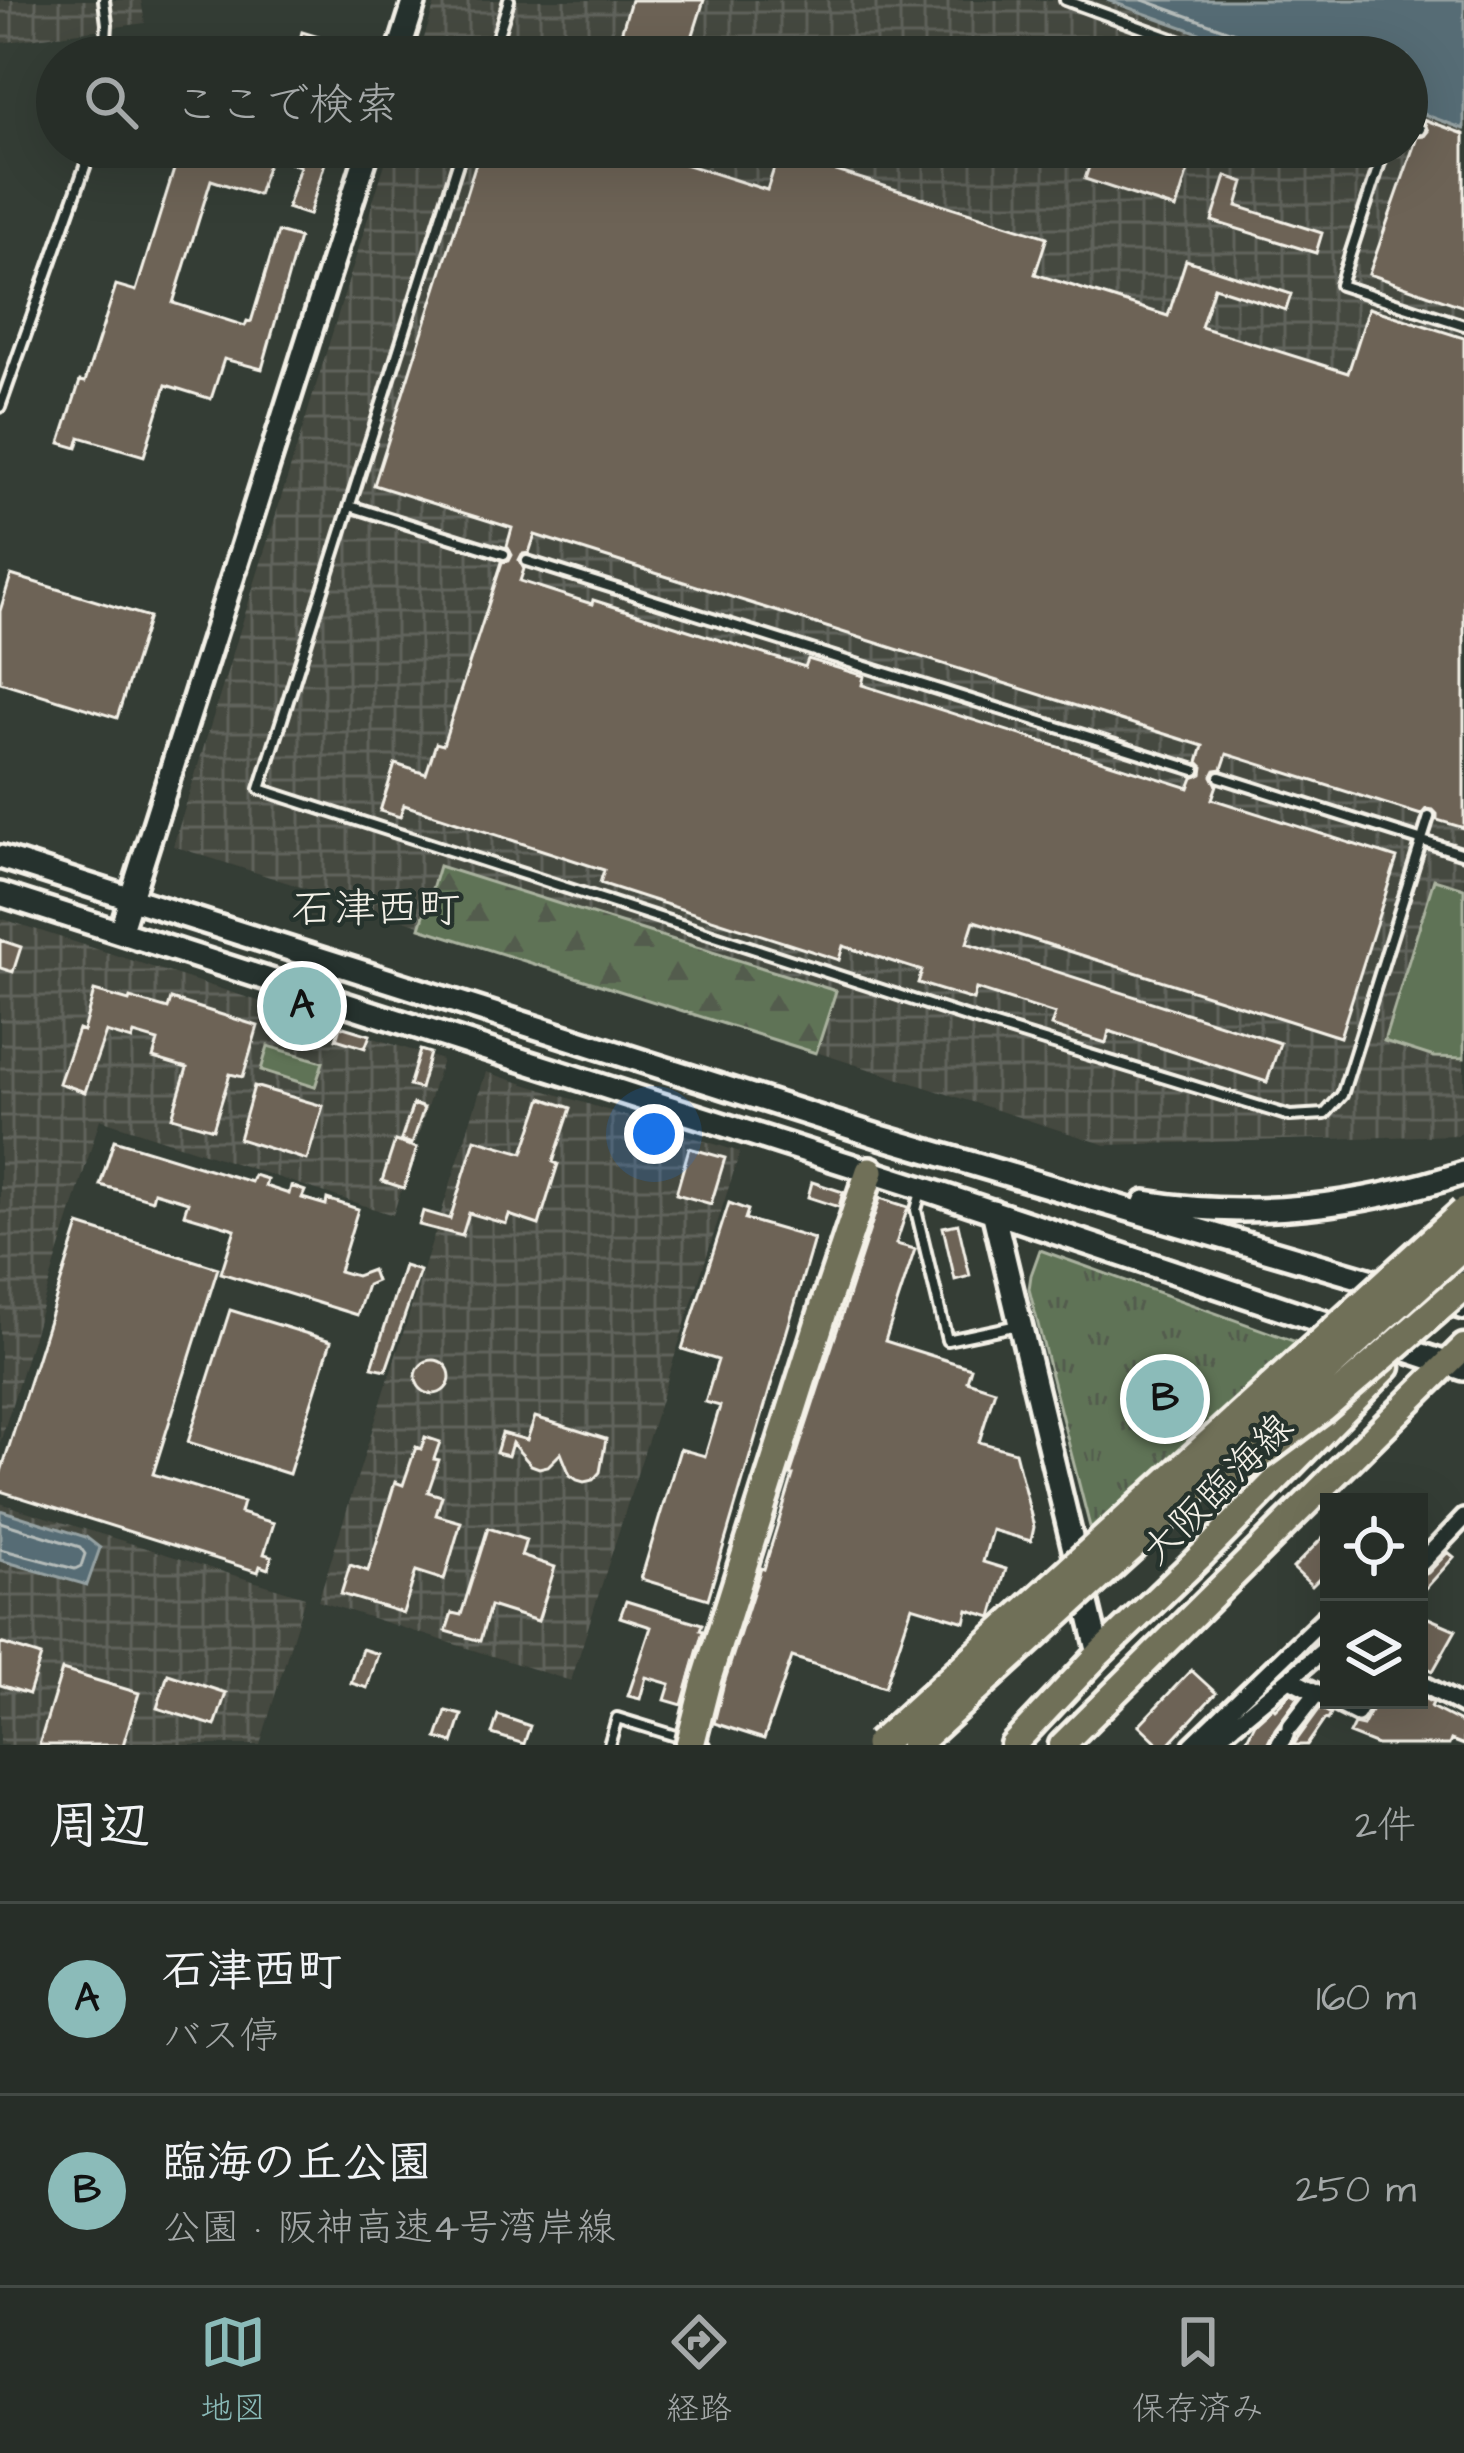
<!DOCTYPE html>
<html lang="ja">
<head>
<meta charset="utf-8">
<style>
	:root { --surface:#272e28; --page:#333a34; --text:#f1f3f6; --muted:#a4a8a8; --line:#434a45; --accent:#8bbbb9 }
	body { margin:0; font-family:"Architects Daughter","Klee One",sans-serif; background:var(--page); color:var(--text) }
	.controls { position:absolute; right:36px; bottom:36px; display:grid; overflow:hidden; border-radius:0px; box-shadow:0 12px 48px #0002 }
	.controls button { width:108px; height:108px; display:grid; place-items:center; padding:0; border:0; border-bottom:3px solid var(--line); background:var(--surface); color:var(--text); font:60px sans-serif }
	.you { position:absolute; left:654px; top:1134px; width:42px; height:42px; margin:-30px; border:9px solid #fff; border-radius:50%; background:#1a73e8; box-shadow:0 0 0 18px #1a73e833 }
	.badge { display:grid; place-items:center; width:78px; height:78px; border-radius:50%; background:var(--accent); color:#111; font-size:39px; font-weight:700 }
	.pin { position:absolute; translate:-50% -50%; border:6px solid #fff; box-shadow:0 3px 12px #0006 }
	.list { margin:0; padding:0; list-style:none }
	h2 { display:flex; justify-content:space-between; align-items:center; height:156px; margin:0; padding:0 48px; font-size:51px }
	h2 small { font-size:39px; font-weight:400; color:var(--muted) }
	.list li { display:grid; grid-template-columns:78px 1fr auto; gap:36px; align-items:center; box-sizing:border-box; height:192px; padding:0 48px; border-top:3px solid var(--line) }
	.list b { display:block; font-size:45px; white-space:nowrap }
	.list p { margin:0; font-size:39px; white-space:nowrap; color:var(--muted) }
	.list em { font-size:39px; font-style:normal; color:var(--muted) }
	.icon { flex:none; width:66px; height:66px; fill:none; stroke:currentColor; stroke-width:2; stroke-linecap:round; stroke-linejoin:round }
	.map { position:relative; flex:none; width:1464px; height:1745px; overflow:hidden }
	.search { position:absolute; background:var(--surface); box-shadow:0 12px 48px #0002; left:36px; right:36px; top:36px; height:132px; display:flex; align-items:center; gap:30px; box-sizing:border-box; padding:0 42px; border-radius:66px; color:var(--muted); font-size:45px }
	.sheet { height:540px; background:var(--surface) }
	nav { display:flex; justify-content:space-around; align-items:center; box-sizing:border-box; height:168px; border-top:3px solid var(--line); background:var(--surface); font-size:33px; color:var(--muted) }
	nav a { display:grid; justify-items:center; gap:6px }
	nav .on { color:var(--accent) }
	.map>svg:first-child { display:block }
	.industrial { fill:url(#industrial-grid) }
	.grass { fill:url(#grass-tufts); stroke:#aab29f; stroke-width:3 }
	.forest { fill:url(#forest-firs); stroke:#aab29f; stroke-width:3 }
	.pitch { fill:#5f7356; stroke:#aab29f; stroke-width:3 }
	.water { fill:#566c74; stroke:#95a1a2; stroke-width:3 }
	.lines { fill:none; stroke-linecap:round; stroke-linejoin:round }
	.shore { stroke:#b5bcba; stroke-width:3 }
	.building { fill:#6d6357; stroke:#f4f1e8; stroke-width:3; fill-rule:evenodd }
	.lane-casing { stroke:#f4f1e8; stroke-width:16 }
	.street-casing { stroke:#f4f1e8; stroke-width:24 }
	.secondary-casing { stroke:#f4f1e8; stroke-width:30 }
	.primary-casing { stroke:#f4f1e8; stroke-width:33 }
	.highway-casing { stroke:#f4f1e8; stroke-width:36 }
	.lane { stroke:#26332d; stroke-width:8 }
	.street { stroke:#26332d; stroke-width:15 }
	.secondary { stroke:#26332d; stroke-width:21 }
	.primary { stroke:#706f59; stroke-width:24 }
	.highway { stroke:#706f59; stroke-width:27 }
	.highway-bridge-casing { stroke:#f4f1e8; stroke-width:36; stroke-linecap:butt }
	.highway-bridge { stroke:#706f59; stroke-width:27 }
	.labels { text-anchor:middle; stroke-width:9; stroke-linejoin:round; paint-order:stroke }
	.street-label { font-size:39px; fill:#f4f1e8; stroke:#26332d }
	.neighbourhood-label { font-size:42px; fill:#f4f1e8; stroke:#26332d }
</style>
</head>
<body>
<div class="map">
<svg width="1464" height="1745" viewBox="0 0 1464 1745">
	<defs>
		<pattern id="industrial-grid" width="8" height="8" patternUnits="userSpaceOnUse" patternTransform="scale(3)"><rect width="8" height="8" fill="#45483f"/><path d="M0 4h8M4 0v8" fill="none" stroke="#60635b"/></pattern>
		<pattern id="grass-tufts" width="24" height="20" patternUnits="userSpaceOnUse" patternTransform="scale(3)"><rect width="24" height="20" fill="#5f7356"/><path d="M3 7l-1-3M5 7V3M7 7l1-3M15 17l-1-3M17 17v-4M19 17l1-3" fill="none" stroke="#535b4d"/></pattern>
		<pattern id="forest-firs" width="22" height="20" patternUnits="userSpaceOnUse" patternTransform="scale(3)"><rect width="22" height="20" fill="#5f7356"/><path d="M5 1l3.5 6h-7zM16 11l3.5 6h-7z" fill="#535b4d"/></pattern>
	</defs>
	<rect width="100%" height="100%" fill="#343d35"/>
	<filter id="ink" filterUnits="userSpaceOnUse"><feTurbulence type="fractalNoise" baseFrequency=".00833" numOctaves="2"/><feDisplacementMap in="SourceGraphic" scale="24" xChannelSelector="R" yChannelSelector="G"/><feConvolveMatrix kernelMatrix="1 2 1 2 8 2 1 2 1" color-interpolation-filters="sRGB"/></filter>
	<g filter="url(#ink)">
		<path class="industrial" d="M0,0h141l4,23 -145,20z
			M436,0h671l159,57h-848z
			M1407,108l57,21v1001l-6,5 -352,10 -933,-299 217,-699h1017z
			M0,918l442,142 -49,155 -293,-96 -100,324z
			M486,1072l254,80 -169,529 -253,-80z
			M0,1503l305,94 -45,148h-260z"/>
		<path class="grass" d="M1040,1250l284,102 -227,202 -68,-265 2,-14z"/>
		<path class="forest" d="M439,866l397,125 -20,62 -396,-125z"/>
		<path class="pitch" d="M1434,879l30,9v170l-30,-1 -50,-16z
			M268,1046l55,16 -8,25 -54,-17z"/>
		<path class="water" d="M1107,0h357v129l-57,-21v-51h-141z
			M0,1510l86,27 14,11 -13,37 -87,-25z"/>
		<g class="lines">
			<path class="shore" d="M1143,0l111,40 8,7 1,10
				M0,1522l80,25 5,7 -4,12 -6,3 -75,-20"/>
		</g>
		<path class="building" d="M631,0h73l-18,57h-72z
			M302,32l50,15 -3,10h-54z
			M1423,119l41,15v173l-95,-33 48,-137 7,-1 4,-5z
			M181,147h112l34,9 -18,59 -22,-7 13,-42 -30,-9 -12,38 -47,-15 -38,123 72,23 2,-5 4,1 27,-90 21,6 -37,131 -38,-10 -13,40 -45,-14 -22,71 -64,-19 -3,11 -17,-5 20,-62 5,1 31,-97 20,6z
			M481,147h150l136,43 12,-37 268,84 -12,37 133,42 18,-56 105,34 -5,16 -72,-23 -13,40 147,46 21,-65 95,30v490l-27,-8v-6l-4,-4 -7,-1 -5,6 -194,-61 -5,15 -7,1 -3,6 5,9 -5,14 185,59 -57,179 -366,-116 -7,22 313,100 -13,39 -158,-51 -3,12 -55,-17 4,-12 -79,-25 -3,11 -55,-17 4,-12 -79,-25 -4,14 -239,-77 4,-13 -200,-65 -4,12 -20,-6 15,-47 31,10 10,-31 7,2 59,-183 7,-1 3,-6 -5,-9 5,-18 -138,-43zM535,535l668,211 -5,16 5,5 -1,7 -9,4 -4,10 -327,-103 2,-9 -56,-17 -3,8 -212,-67 -1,4 -72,-23 4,-12 -5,-9 3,-6 7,-1z
			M1094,151l45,15 4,-13 23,8 1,-4 23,7 -14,45 -91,-30z
			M1226,176l18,6 -7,24 85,27 -6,20 -104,-32z
			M11,575l138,42 -32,101 -117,-36v-71z
			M0,940l21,7 -8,25 -13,-4z
			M94,991l35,10 1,-3 38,11 3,-10 87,27 -15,51 -13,-3 -17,55 -41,-12 15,-49 -34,-10 5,-17 -24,-7 -2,6 -26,-8 -21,60 -26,-9 19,-54 5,2z
			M340,1026l30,9 -5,13 -29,-9z
			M420,1050l10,3 -10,36 -11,-3z
			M254,1086l69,20 -16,54 -68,-21z
			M542,1098l29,10 -18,54 5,2 -19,61 -30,-10 -3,9 -37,-11 -7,23 -43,-11 4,-14 27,8 25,-80 48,14z
			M413,1104l11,4 -12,36 -11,-4z
			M114,1140l137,42 3,-7 13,4 -2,7 24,8 2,-8 14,5 -3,7 24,7 1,-6 31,10 -19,62 17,5 16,-6 4,11 -9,4 -10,30 -136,-42 14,-44 -51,-15 4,-12 -34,-10 -2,8 -52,-15z
			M395,1141l22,7 -13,40 -22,-7z
			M689,1148l36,10 -14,46 -35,-10z
			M812,1182l31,10 -4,15 -31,-10z
			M880,1198l28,9 -12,37 19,5 -30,92 86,27 -4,13 28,9 -16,52 36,10 19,75 -3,14 -39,-11 -9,32 23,7 -14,48 -24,-7 -3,12 -53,-16 -27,81 -93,-30 -28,82 -50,-16 10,-40 37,-115 3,1 29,-94h-3z
			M729,1203l19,7 -3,9 69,20 -106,360 -67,-20 39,-130 25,7 15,-50 -15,-4 13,-42 -36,-11z
			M958,1224l12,52 -15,4 -12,-53z
			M79,1225l139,43 -65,206 90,28 -3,11 34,10 -10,31 8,2 -4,13 -8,-3 -2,6 -258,-81v-16z
			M404,1266l16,5 -34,99 -14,-3z
			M230,1310l101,31 -42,133 -101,-32z
			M416 1377a17 17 0 1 1 34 0a17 17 0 1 1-34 0Z
			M535,1417l71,22 -6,33 -7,8 -9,2 -7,-2 -7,-5 -9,-22 -13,13 -9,2 -8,-3 -19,-22 -4,13 -12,-3 6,-20 25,7z
			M425,1437l15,5 -6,17 5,1 -11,32 14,4 -6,19 25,7 -17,58 -28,-9 -13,42 -62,-19 9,-29 18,6 27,-89 8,3 13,-38 5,2z
			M488,1528l38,12 -5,16 34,11 -17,54 -48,-15 -10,35 -34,-10 6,-18 9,2z
			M1329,1531v38l-17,17 -19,-18z
			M1448,1552l6,5 -35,39v-19l9,-4z
			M626,1601l76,23 -2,6 3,1 -21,74 -17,-5 5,-16 -24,-7 -6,22 -12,-3 23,-69 -31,-10z
			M1419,1614l37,16 -23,41 -14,-8z
			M0,1643l41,13 -12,38 -29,-9z
			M362,1649l16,5 -11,34 -16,-5z
			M62,1670l77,23 -16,52h-84z
			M1191,1670l25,23 -48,52h-8l-21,-20z
			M168,1674l58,19 -11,33 -58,-18z
			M1291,1693l8,4 -24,32 -8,16h-23l11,-22 18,-16 2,2z
			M1419,1696l14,7 -2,4 33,17v21l-13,-5 -2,5h-72l-28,-11 5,-10 9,2 14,-26h42z
			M1320,1708l11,6 -3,6 -3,-1 -18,26h-14z
			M446,1711l16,4 -9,28 -16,-5z
			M498,1715l32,11 -6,18 -32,-10z"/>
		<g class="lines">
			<defs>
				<path id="lane" d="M104,0l3,24 -2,33
					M1065,0l158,57
					M491,57l18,-57
					M1407,124l13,5
					M463,147l-203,642 712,230 318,97 35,-2 17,-19 87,-278
					M1385,147l-45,138 124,40
					M0,407l92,-260
					M350,506l154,48
					M527,561l668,209
					M1220,777l244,77
					M921,1192l-5,18 31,130 71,-15
					M609,1745l8,-27 88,27"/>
				<path id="street" d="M1419,1565l45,-47
					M1290,1679l39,20
					M1419,1682l45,24
					M1331,1700l26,13 7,-13
					M1291,1726l26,-33
					M1192,1745l132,-127 5,4
					M1209,1745l120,-99
					M1279,1745l6,-10"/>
				<path id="secondary" d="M397,57l18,-57
					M0,857l881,280 583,171
					M0,894l922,294 542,181
					M120,932l249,-785
					M1145,1202c106,18 218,4 319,-29
					M993,1211l106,443"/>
				<path id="primary" d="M1013,1745l86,-91 104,-100 184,-187
					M1062,1745l402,-398"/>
				<path id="highway" d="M827,1299l43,-128"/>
			</defs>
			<use href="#lane" class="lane-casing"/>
			<use href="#street" class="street-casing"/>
			<use href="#secondary" class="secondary-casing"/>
			<use href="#primary" class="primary-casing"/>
			<use href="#highway" class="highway-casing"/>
			<use href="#lane" class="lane"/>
			<use href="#street" class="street"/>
			<use href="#secondary" class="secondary"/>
			<use href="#primary" class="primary"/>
			<use href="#highway" class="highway"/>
			<defs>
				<path id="highway-bridge" d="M1231,1476l91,-67 142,-123
					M690,1745l17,-67 120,-379
					M878,1745l586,-533
					M914,1745l550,-501"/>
			</defs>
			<use href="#highway-bridge" class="highway-bridge-casing"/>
			<use href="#highway-bridge" class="highway-bridge"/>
		</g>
	</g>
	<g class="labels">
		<g class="street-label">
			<text transform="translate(1216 1488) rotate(-45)" y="14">大阪臨海線</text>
		</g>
		<g class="neighbourhood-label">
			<text x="376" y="922">石津西町</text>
		</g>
	</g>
</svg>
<div class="controls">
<button><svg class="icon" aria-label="locate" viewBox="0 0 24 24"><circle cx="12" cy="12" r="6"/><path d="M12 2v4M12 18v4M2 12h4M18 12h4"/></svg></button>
<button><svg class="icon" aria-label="layers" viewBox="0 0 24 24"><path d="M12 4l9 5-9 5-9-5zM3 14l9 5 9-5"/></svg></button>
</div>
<div class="you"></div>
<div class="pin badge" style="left:302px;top:1006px">A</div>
<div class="pin badge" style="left:1165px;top:1399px">B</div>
<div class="search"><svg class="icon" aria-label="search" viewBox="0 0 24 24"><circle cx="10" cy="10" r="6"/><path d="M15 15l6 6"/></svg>ここで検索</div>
</div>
<section class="sheet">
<h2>周辺<small>2件</small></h2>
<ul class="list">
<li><span class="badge">A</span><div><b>石津西町</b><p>バス停</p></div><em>160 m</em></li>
<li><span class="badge">B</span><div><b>臨海の丘公園</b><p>公園 · 阪神高速4号湾岸線</p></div><em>250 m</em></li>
</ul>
</section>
<nav>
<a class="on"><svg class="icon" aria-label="map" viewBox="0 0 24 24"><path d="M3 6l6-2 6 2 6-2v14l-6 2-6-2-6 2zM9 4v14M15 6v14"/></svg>地図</a>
<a><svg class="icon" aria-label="directions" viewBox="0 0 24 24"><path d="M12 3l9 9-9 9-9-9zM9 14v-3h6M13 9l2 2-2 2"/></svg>経路</a>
<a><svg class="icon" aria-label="saved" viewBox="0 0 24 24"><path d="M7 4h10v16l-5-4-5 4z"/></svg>保存済み</a>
</nav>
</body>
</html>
